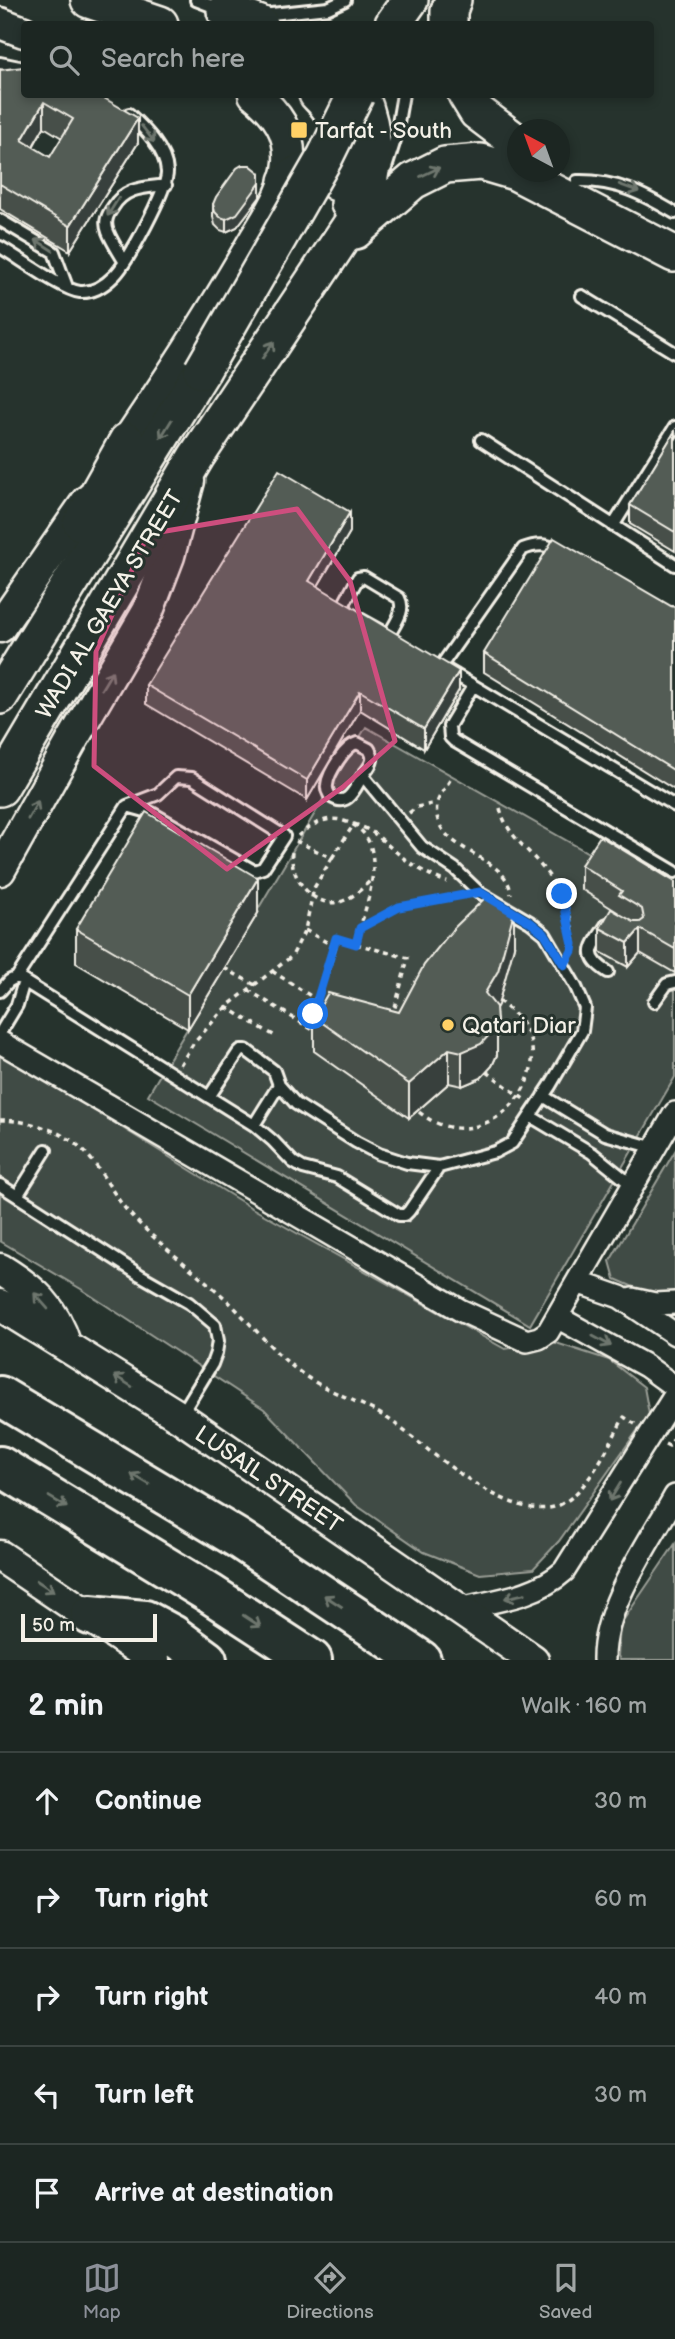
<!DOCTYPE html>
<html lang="en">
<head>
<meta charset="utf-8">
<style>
	:root { --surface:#1c2622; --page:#29322f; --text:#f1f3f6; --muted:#a0a5a5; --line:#3a4340; --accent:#8c9099 }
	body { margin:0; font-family:"Balsamiq Sans",sans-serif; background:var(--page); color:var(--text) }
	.compass { position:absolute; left:507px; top:119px; width:63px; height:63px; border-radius:50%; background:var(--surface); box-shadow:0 4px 10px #0003; rotate:319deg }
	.scale { position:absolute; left:21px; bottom:18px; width:136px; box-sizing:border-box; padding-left:7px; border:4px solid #f4f1e8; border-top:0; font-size:19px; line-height:24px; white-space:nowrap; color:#f4f1e8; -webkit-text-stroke:5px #26332d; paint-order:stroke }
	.stop { position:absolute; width:21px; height:21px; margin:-16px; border:5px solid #1a73e8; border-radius:50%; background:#fff }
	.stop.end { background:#1a73e8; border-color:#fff; box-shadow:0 2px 7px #0008 }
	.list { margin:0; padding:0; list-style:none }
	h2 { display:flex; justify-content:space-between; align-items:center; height:91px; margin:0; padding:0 28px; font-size:30px }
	h2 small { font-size:23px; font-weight:400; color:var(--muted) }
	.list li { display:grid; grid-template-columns:46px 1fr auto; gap:21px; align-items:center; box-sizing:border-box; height:98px; padding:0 28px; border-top:2px solid var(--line) }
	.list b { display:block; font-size:26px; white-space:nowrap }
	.list em { font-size:23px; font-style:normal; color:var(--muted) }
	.icon { flex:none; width:38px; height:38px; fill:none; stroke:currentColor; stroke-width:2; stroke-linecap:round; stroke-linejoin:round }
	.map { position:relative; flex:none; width:675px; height:1660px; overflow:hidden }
	.search { position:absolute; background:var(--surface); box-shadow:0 4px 10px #0003; left:21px; right:21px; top:21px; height:77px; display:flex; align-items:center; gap:18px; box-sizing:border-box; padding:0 24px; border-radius:7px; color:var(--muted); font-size:26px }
	.sheet { height:581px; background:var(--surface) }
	nav { display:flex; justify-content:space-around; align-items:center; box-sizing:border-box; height:98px; border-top:2px solid var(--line); background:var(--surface); font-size:19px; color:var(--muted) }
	nav a { display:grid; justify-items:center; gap:4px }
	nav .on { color:var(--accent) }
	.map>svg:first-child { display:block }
	.green { fill:#414b45; stroke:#9a9e96; stroke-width:2 }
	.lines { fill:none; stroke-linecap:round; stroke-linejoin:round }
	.lane-casing { stroke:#f4f1e8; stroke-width:16 }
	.street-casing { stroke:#f4f1e8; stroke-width:26 }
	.secondary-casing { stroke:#f4f1e8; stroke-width:35 }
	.primary-casing { stroke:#f4f1e8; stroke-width:40 }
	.highway-casing { stroke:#f4f1e8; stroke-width:44 }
	.path { stroke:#f4f1e8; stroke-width:3.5; stroke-dasharray:5 5; stroke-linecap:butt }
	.lane { stroke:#26332d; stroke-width:10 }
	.street { stroke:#26332d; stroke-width:21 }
	.secondary { stroke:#26332d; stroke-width:30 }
	.primary { stroke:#26332d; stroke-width:35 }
	.highway { stroke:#26332d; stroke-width:38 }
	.primary-bridge-casing { stroke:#f4f1e8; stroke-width:40; stroke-linecap:butt }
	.primary-bridge { stroke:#26332d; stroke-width:35 }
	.wall { fill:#474f49; stroke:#f4f1e8; stroke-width:2; fill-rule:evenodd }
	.shaded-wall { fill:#39403c; stroke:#f4f1e8; stroke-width:2 }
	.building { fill:#525c55; stroke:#f4f1e8; stroke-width:2; fill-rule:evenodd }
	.oneway { stroke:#6e766e }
	.route { stroke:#1a73e8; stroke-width:9 }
	.marked { fill:#ce4e7e; fill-opacity:0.2; stroke:#ce4e7e; stroke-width:5; stroke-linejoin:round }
	.poi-dot { fill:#ffd166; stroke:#26332d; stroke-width:2.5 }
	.labels { text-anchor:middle; stroke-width:6; stroke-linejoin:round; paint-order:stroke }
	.poi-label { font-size:23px; fill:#f4f1e8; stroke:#26332d; text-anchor:start }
	.street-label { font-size:23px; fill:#f4f1e8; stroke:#26332d }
</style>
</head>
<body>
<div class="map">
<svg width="675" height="1660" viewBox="0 0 675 1660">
	<rect width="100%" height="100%" fill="#26332d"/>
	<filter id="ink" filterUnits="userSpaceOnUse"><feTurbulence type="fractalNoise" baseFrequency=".0143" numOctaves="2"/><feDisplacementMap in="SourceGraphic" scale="14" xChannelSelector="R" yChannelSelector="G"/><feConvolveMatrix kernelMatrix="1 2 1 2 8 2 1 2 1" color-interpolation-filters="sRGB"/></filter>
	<g filter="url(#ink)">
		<path class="green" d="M366,727l309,175v175l-145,248 -382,-230z
			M0,1052l250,155 255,142 48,-7 56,18 35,27 5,27 -90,127 -26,28 -53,5 -56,-22 -68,-47 -92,-96 -183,-120 -81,-48z
			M675,1151v143l-23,1 -37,-16 -5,-18z
			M675,1544v116h-55l-2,-4 2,-31z"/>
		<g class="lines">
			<defs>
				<path id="lane" d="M196,0l26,10
					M262,15l66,-7 17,-8
					M0,63l24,5
					M386,168l9,-28 8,-46
					M577,181c39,-1 66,13 98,32
					M0,220l54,32 13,35
					M0,247c18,10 62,43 80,45 13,1 25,-7 34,-16 13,-12 54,-88 53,-104 -1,-23 -23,-44 -38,-58
					M124,261c-5,-9 -12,-19 -16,-29 -4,-10 -1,-17 5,-25 12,-20 31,-19 53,-22
					M582,296l93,57
					M481,440l194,125
					M613,526l62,-99
					M364,577l35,21c7,13 -4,25 -10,37l-40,-22 -4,-5v-6l13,-24z
					M441,666l82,-117c15,-6 24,-5 38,3
					M449,671l226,135
					M473,686l-24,40 1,11 4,4 221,131
					M357,743l12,6c2,4 4,6 3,11 -1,6 -5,10 -9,15 -8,13 -15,34 -33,21 -2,-4 -4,-6 -3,-11 1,-12 18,-39 30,-42z
					M607,924c-14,22 -26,31 1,48
					M17,977l237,148 19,16 20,21 10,6 34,9 62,38h6l4,-4 30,-44
					M0,991l9,-10 8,-4 110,-171 31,-12 18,-17 16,1 92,58 -21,32 -9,3 -102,-58 -25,-7
					M654,1002l13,-18 8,-2
					M0,1033l17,-28 7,-24
					M543,1096l62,38 50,14
					M209,1097l29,-44 3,-3h5l28,21 5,14 17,19 60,38 23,12 28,9 32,4 56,-15 17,-9 38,-57 32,-55 3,-23 -9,-21 -31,-53 -15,-12 -51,-30 -24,-23 -33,-22 -59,-71
					M530,1116l62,37 41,33
					M254,1125l25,-40
					M0,1185l140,90 49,28 26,22 3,16 -2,12 -4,11 -31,51
					M17,1196l29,-46"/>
				<path id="street" d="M0,1042l460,268 67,31 12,-3 9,-6 127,-219
					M577,1282l43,15 55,37
					M632,1299l23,5 20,-1
					M557,1317l89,49 29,21
					M460,1609c36,-9 75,-12 104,-38l111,-176
					M604,1660c-1,-54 45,-117 71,-164"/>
				<path id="secondary" d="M0,23l24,9
					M115,459c48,-70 95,-142 137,-215 15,-26 35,-52 37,-82 2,-30 -12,-49 -35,-68
					M0,627l87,-126
					M0,870l73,-131 75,-128 21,-55 20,-75
					M0,1269c34,21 54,38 66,77
					M0,1305l180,112 353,243
					M0,1556l154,104"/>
				<path id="primary" d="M89,0l71,24
					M225,11l35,13
					M393,24l17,-24
					M449,24v-13l4,-11
					M317,94c29,27 39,73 32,110
					M466,94l11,18 41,31
					M287,181c15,-14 36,-17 50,2
					M355,231l58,-50 32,-16 36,-3 34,10 159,82
					M81,523l46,-82
					M0,696l202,-325
					M0,788l196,-331 162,-243c18,-41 20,-78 2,-120"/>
				<path id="highway" d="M0,1396l237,142 184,122
					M0,1466l209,127 103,67
					M90,1615l55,5 28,15 34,25"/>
			</defs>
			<use href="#lane" class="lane-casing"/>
			<use href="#street" class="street-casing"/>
			<use href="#secondary" class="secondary-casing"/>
			<use href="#primary" class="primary-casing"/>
			<use href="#highway" class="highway-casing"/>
			<path class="path" d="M450,780c-4,7 -12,17 -13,24 -7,49 70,48 74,90
				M500,808c4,17 14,29 26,41 28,30 51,59 46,102
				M409,813l8,-6 19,-4
				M298,836c12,-11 29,-21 46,-15 46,14 26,73 16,107
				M292,852c-3,24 20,56 47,50 11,-2 24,-14 32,-22
				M332,858l22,-34c20,6 26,15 41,27 15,13 34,25 52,31
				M305,930l30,17 1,-9 20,6 4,-16 39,-21 65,-12
				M356,944l52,14 -14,53
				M224,968l31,17
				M272,971l45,29 -4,14 5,5
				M248,990l70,43
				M317,1000l18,-53
				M226,1007l49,29
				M180,1065l13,-21 33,-37 66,-51 13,-26 9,-42 18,-30 -36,-17
				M487,1072l38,28
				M419,1112c60,50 136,-27 107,-83 -6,-11 -17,-20 -27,-28
				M0,1120c25,0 54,8 75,23 24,19 35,49 55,71 30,32 67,58 99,88 24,24 45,51 72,71 28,21 65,29 93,50 36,27 112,97 160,84 32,-9 55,-63 70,-90l11,7
				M665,1444l4,2 6,-9"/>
			<use href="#lane" class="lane"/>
			<use href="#street" class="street"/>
			<use href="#secondary" class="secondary"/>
			<use href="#primary" class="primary"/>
			<use href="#highway" class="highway"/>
			<defs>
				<path id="primary-bridge" d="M202,371l123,-214 31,-63"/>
			</defs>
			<use href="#primary-bridge" class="primary-bridge-casing"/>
			<use href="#primary-bridge" class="primary-bridge"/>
		</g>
		<path class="wall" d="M0,70l97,24 41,49 -68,108 -70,-42zM44,127l18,11 -12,19 -17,-10z
			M260,173v24l-23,30 -11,5 -6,-2 -5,-5 -2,-8v-13z
			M675,431v120l-45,-27v-19z
			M350,532l-32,54 141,104 -35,59 -64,-39 -53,90 -161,-96v-19z
			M671,606l4,1v183l-191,-118v-19z
			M581,865l94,17v91l-35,-20 -12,14 -28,-15v-24l19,-15 -38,-24z
			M258,913l-70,116 -112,-66v-34z
			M514,946l-18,62 1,47 -5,11 -11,12 -19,8 -13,-3 -40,35 -95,-67v-34l85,-5z"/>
		<path class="shaded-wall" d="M44,102v25l-22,38v-25z
			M138,118v25l-68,108v-25z
			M260,183v14l-23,30 -11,5v-13z
			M350,512v20l-41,69v-20z
			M459,671v19l-35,59v-20z
			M360,691v19l-53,90v-20z
			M258,878v35l-70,116v-34z
			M514,912v34l-16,59 -13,22v-34z
			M640,929v24l-12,14v-24z
			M497,1021v34l-5,11 -11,12 -19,8v-34z
			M449,1049v34l-40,35v-34z"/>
		<path class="building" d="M24,67v27h73l41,24 -68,108 -70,-42v-114zM44,102l29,17 -23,38 -28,-17z
			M242,165h8l10,8v10l-23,31 -11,5 -6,-2 -5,-5 -2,-8 3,-7 21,-29z
			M675,431v101l-45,-27z
			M279,470l71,42 -41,69 150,90 -35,58 -64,-38 -53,89 -161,-95z
			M554,538l117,68 4,1v164l-191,-118z
			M146,812l112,66 -70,117 -112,-66z
			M600,836l75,46v67l-35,-20 -12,14 -28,-15 11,-19 23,13h6l4,-3 -2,-10 -23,-14 3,-4 -41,-26z
			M486,897l28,15 -16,59 -13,22 11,14 1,14 -5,11 -11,12 -19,8 -13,-3 -40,35 -95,-67 14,-24 71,19 25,-47 29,-36z"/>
		<defs><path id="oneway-shaft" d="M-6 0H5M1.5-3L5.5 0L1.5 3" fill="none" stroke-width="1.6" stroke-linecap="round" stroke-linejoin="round" transform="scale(1.75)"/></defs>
		<g class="oneway">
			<use href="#oneway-shaft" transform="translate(148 134) rotate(52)"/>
			<use href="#oneway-shaft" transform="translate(430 172) rotate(-25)"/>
			<use href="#oneway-shaft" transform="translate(629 188) rotate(20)"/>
			<use href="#oneway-shaft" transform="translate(113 207) rotate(122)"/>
			<use href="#oneway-shaft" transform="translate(44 245) rotate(-147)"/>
			<use href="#oneway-shaft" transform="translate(268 350) rotate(-56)"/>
			<use href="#oneway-shaft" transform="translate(166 429) rotate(122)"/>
			<use href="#oneway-shaft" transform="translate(107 680) rotate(-59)"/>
			<use href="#oneway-shaft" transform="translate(33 810) rotate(-61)"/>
			<use href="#oneway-shaft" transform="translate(41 1301) rotate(-131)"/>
			<use href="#oneway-shaft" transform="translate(602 1341) rotate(29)"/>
			<use href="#oneway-shaft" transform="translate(123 1381) rotate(-148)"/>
			<use href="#oneway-shaft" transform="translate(140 1479) rotate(-149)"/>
			<use href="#oneway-shaft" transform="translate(615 1492) rotate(122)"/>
			<use href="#oneway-shaft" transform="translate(58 1502) rotate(31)"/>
			<use href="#oneway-shaft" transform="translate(45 1586) rotate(33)"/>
			<use href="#oneway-shaft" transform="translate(515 1596) rotate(167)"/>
			<use href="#oneway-shaft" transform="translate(333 1601) rotate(-147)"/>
			<use href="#oneway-shaft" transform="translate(252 1621) rotate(33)"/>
		</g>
	</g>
	<g class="lines" filter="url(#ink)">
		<path class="route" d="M313,1014l23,-76 20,6 4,-16 39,-21 81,-15 50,30 15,12 19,31 8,-14 1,-7 -11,-50"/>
	</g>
	<path class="marked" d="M297,509l53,72 45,160 -52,46 -116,82 -133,-103 2,-115 52,-117z"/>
	<g class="poi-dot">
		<rect x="290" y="121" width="18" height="18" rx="3.5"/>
		<circle cx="448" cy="1025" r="7"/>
	</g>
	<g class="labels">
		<g class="poi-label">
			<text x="315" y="138">Tarfat - South</text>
			<text x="462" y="1033">Qatari Diar</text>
		</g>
		<g class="street-label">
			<text transform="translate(109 604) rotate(-59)" y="8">WADI AL GAEYA STREET</text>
			<text transform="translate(269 1479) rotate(34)" y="8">LUSAIL STREET</text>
		</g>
	</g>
</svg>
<svg class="compass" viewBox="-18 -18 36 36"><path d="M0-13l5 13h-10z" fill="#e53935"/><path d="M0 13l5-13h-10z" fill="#a0a5a5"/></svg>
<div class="scale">50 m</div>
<div class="stop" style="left:313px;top:1014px"></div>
<div class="stop end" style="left:562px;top:894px"></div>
<div class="search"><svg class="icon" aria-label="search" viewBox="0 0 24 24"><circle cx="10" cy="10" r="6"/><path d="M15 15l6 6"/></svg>Search here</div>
</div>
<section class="sheet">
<h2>2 min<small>Walk · 160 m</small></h2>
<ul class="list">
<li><svg class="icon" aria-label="ahead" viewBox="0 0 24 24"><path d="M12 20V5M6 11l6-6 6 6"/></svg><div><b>Continue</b></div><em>30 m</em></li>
<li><svg class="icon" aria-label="right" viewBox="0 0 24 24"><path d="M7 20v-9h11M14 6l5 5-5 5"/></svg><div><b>Turn right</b></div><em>60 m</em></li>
<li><svg class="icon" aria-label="right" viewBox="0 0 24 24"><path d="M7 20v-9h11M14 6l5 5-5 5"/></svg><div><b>Turn right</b></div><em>40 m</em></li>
<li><svg class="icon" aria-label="left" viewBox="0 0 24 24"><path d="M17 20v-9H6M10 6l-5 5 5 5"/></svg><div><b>Turn left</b></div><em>30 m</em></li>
<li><svg class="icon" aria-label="arrive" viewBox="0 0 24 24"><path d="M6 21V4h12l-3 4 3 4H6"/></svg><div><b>Arrive at destination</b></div></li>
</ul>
</section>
<nav>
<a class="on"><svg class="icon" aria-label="map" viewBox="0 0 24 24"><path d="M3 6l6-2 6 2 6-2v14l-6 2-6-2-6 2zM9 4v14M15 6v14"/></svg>Map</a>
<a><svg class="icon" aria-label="directions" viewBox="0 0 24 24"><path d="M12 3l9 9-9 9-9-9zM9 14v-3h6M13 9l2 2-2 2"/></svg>Directions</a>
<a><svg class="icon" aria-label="saved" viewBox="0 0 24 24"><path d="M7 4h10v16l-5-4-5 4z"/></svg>Saved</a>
</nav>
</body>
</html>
